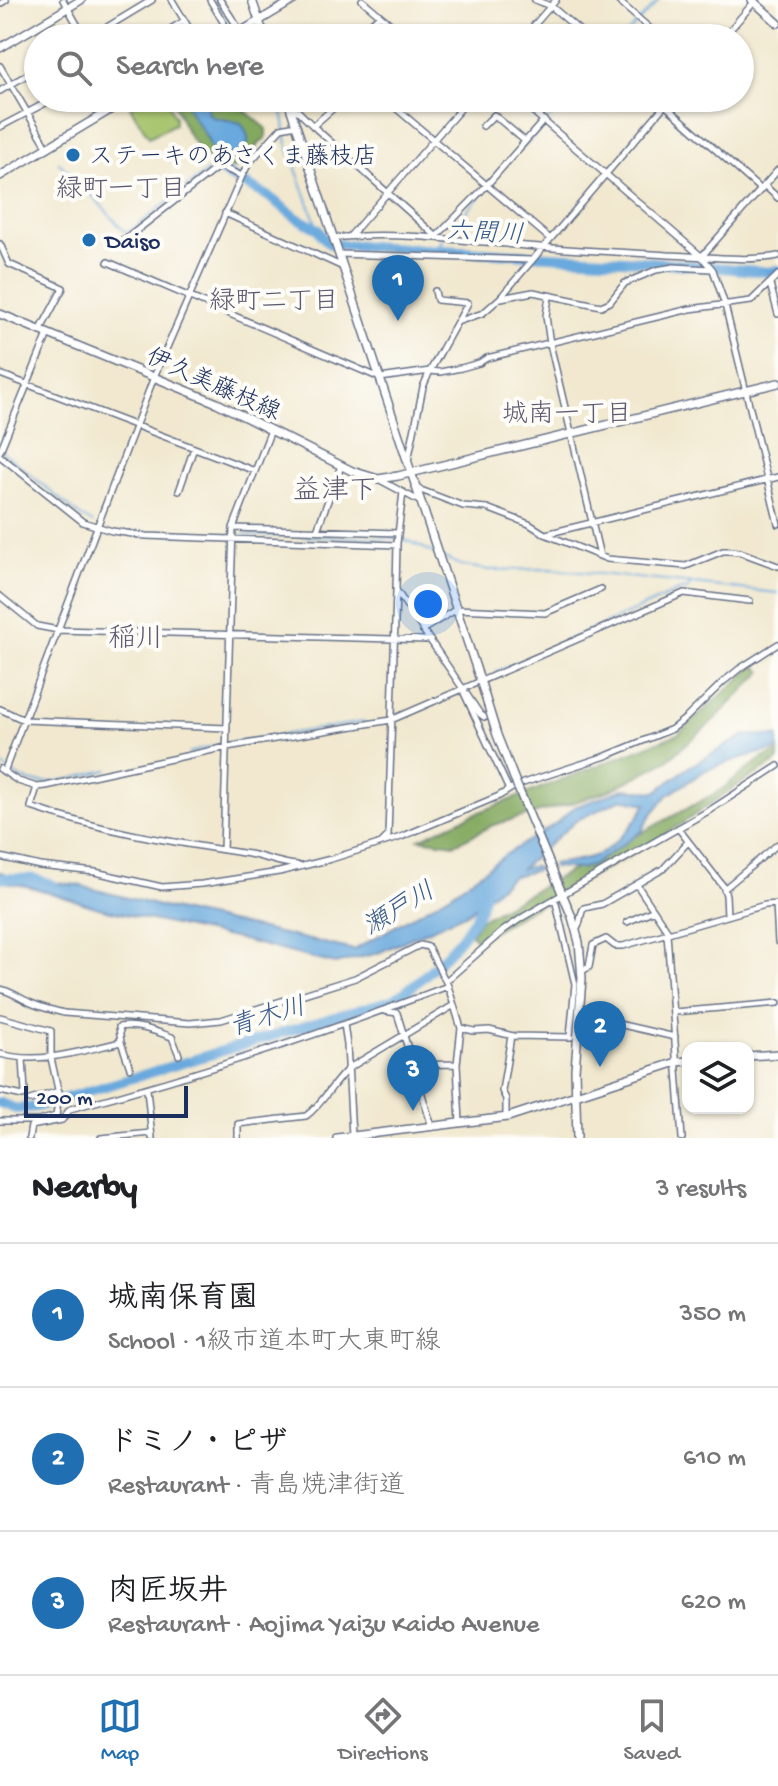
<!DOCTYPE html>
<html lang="en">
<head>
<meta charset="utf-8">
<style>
	:root { --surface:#fff; --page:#f6f6f6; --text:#202124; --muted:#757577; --line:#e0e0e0; --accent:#1f6fb2 }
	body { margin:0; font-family:"Gochi Hand","Klee One",sans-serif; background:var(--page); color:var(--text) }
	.controls { position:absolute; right:24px; bottom:24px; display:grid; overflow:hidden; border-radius:16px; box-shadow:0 2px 6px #0004 }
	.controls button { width:72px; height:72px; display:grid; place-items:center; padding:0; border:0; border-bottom:2px solid var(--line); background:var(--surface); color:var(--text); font:40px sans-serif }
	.scale { position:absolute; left:24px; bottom:20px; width:164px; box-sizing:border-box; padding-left:8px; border:4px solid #1b2f5e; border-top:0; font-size:22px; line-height:28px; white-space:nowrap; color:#1b2f5e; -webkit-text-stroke:6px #fdfcf7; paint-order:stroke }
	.you { position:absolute; left:428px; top:604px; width:28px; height:28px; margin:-20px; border:6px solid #fff; border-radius:50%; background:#1a73e8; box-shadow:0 0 0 12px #1a73e833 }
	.badge { display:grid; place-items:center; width:52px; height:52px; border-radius:50%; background:var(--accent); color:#fff; font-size:26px; font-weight:700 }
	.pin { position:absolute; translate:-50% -66px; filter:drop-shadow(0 2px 4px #0008) }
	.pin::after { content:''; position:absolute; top:42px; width:28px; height:24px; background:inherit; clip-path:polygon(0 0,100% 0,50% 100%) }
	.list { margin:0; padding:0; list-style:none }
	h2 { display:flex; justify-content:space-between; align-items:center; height:104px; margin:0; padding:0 32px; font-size:34px }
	h2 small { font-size:26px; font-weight:400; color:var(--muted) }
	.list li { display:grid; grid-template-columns:52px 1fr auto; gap:24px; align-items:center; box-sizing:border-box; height:144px; padding:0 32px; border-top:2px solid var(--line) }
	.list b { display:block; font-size:30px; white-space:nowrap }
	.list p { margin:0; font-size:26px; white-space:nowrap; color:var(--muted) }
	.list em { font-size:26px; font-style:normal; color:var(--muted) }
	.icon { flex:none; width:44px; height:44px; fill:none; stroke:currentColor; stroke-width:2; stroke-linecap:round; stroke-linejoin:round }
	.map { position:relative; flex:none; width:778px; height:1138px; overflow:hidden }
	.search { position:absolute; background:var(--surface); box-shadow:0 2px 6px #0004; left:24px; right:24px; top:24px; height:88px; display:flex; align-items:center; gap:20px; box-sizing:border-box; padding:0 28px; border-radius:44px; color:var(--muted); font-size:30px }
	.sheet { height:536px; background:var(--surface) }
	nav { display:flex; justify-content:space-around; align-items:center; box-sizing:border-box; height:112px; border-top:2px solid var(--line); background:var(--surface); font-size:22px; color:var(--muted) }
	nav a { display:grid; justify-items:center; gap:4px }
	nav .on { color:var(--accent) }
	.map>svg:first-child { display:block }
	.green { fill:#a4c36b; stroke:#607964; stroke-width:2 }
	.forest { fill:#83a95f; stroke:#4f6c5e; stroke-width:2 }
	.water { fill:#69a9dd; stroke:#426c9e; stroke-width:2 }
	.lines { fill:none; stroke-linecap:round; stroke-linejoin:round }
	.stream { stroke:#69a9dd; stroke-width:2 }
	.river { stroke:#69a9dd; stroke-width:10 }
	.street-casing { stroke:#667086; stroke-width:8 }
	.secondary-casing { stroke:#667086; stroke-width:10 }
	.street { stroke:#fff; stroke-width:5 }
	.secondary { stroke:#fff; stroke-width:7 }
	.secondary-bridge-casing { stroke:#667086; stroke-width:10; stroke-linecap:butt }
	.secondary-bridge { stroke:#fff; stroke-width:7 }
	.poi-dot { fill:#1f6fb2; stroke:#fdfcf7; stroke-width:3 }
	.labels { text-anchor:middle; stroke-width:8; stroke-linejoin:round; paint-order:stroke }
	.poi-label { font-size:24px; fill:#1b2f5e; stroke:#fdfcf7; text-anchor:start }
	.street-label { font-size:24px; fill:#1b2f5e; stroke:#fdfcf7 }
	.neighbourhood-label { font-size:26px; fill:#5e5a72; stroke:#fdfcf7 }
	.water-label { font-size:26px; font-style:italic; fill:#365a8a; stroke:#fdfcf7 }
	.quarter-label { font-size:28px; fill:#5e5a72; stroke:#fdfcf7 }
</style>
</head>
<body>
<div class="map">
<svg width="778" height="1138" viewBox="0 0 778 1138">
	<rect width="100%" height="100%" fill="#fdfcf7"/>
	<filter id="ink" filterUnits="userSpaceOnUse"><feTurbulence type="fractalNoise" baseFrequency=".0125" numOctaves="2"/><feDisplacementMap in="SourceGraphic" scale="16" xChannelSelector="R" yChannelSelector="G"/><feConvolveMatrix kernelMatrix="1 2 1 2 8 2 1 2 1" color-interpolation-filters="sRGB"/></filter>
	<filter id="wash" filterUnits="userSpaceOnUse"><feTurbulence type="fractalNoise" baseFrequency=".006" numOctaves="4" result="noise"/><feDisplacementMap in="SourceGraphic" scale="32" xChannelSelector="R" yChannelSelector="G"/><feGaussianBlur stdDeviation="1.8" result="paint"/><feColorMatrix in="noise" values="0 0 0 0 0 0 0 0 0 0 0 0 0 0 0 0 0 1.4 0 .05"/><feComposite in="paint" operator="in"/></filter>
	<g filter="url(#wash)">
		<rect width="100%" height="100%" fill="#f1e8cf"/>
		<path class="green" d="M146,98h19l10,19v7l-26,13 -19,-30z"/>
		<path class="forest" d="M171,98h59l36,30v10l-9,8 -6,11 -13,11h-6l-28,-12 -16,-22z
			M755,665l7,7 -52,52 -44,37 -53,28 -41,14 -79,22 -38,19 -36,-5 53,-24 206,-81z
			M778,751v10l-48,29 -47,33 -62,38 -83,44 -61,35 -6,-6 8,-14 239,-128 43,-33z"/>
		<path class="water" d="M185,98h25l-3,13 5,6 29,6c9,14 10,20 0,34l-7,1 -22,-7c-2,-6 -4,-13 -8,-18 -7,-12 -17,-21 -19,-35z
			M745,735l33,1v13l-34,8 -38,13 -39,26 -17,20 -8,15 -49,34 -13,4 -27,-2 -1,-3c15,-2 30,-3 45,-9 18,-8 40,-34 49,-51l-24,-5 -45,21 -56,49 14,-3 2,4 -26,7 -42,35 -91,41 -43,11 -93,-24 -140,-31 -71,-22 -31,-6v-9l21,7 56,6 90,23 187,42 97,-56 54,-39 50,-31 20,-17 49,-18 32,3 31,-24z"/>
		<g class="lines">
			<path class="stream" d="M213,0l20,33
				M623,38l36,-38
				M273,98l10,18 4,28 31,85
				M548,120l21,-22
				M521,150l23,-25
				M58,162l32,31 34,38 8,-1 81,-63 4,-16
				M434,250l51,-60
				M1,450l78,65 14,8
				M146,533l246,5 17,3 27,13
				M442,557l19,8 27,5 64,-1 226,24
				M496,672l185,-82h6l3,-5
				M189,753l33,-9 142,-22
				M0,765c9,5 19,13 29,16 22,6 57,-7 79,-11"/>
			<path class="river" d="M213,167l55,29 29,22 21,11 4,7 8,8 310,17 129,11 9,-2
				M0,878l35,1 18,6
				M0,1103l16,6 20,-2 359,-108c27,-18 65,-55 81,-83 5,-7 6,-16 9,-24"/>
		</g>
	</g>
	<g filter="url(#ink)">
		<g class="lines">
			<defs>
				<path id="street" d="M63,0l22,38
					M172,0l23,38
					M210,0l22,37
					M220,0l21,32
					M362,0l45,38
					M535,0l16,6 37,32
					M617,0l44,38
					M0,4l6,-4
					M261,28l24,10
					M89,38l63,-38
					M156,38l28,-17
					M356,38l24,-23
					M523,38l33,-38
					M723,38l32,-37
					M0,66l48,82
					M0,91l38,-23
					M384,98l165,140
					M517,98l184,158 12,14 12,35 53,219
					M657,98l104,92
					M292,110l6,1 15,15 124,111
					M313,126l32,-28
					M483,126l11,-11 31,26
					M0,127l55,-29
					M765,186l13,12
					M225,213l118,54
					M350,236l120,-138
					M436,237l51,-52 57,-65
					M334,238c57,-7 125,2 182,7 51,5 102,7 152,10 33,1 79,7 110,1
					M115,242h3l9,-4 92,-72 23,10
					M0,244l9,20 54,24 -23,43
					M339,254l192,6
					M702,256l76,-86
					M108,262l272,116 50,-7 10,1 21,-4 18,-5 8,-5 203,-49 61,-8 27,-26
					M770,284l8,30
					M435,291l2,9 31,3 -10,18
					M549,297l-3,19 4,28 50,212
					M501,298l32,-6 68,14 9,-4 15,-19 31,-13 18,-3 37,2
					M0,374l255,97
					M0,451l48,-117
					M0,456l83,66 29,9 34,5 251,9
					M408,461l15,-74 7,-16 27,-49 26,-9 17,-15 171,-200
					M380,480l41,22
					M418,489l45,17 24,2 42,16 16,10 62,25 79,7 37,-15h7l10,1 38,14
					M179,491l15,-43
					M403,492l-6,51 -1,47 84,124 4,3h8
					M233,528l165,5
					M317,530l24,-64
					M546,534l232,-57
					M0,596l37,30 21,4 371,10
					M422,630l35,-21 88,4 56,-24
					M464,693l45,97
					M0,709l24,11 203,8
					M0,769l18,12 19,6 -6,20c73,25 142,35 218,47 16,3 32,10 48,11
					M4,772l150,-395 88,-201 7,-13 32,-35 15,-3
					M37,787l9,-1 181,-39 164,-27 293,-127 66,8
					M678,828l45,58 3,9 1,21
					M382,842l6,-6 8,-245
					M223,850l10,-322 38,-98
					M0,857l40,9 55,6 67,15 40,-3 77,-12 52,-13 70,-22 98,-41 18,-11 89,-29 66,-27 14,-11 37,-36 16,-13 39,-25
					M637,885l32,48
					M724,889l54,-45
					M555,899l20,85 -5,53
					M776,904l2,38
					M627,922l27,-12
					M576,930c6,-7 3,-16 8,-22l18,-4 61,-35 25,-27
					M667,933l15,205
					M582,971l7,-4 4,-22 13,-6 9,7h8l142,-41 13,-1
					M446,981l58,-51 19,-13 187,-107 68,-44
					M0,989c12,3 20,9 31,14 11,5 22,7 33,10l126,10 31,-3 134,-42 65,-33 8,2 20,39 13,42 -4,36 3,59
					M384,1011l13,2 35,114
					M674,1012l104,-9
					M579,1015l96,22
					M0,1017l51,14v27l8,36 -3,22 -18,5h-38
					M344,1024l3,21 5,91
					M461,1028l13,3 15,-1 24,6 58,1
					M0,1054c41,11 81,-3 121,-12
					M413,1065l44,-1
					M130,1068l-9,-26 -2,-15c18,-3 36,4 53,10l7,18
					M147,1089l5,49
					M0,1091l23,5 2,-3 -2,-35
					M30,1100l29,-9
					M506,1117v-18l-4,-8 9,-55
					M29,1138l2,-12 31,-6 8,-11c128,-34 254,-76 378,-123
					M101,1138l50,-5
					M238,1138v-14l68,-8c18,-13 26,-33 43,-48l105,-63"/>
				<path id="secondary" d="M252,0l13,38
					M752,0l26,23
					M230,38l64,-38
					M0,48l81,-48
					M287,98l194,585
					M0,176l130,-78
					M0,314l217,89 135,68 26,8 20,-3 380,-93
					M518,788l54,129 7,25 3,36 -7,92 2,68
					M748,1056l30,-2
					M337,1138l171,-21 169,-55 11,-1"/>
			</defs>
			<use href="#street" class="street-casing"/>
			<use href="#secondary" class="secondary-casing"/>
			<use href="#street" class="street"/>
			<use href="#secondary" class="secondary"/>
			<defs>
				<path id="secondary-bridge" d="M481,683l16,52 21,53"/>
			</defs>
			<use href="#secondary-bridge" class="secondary-bridge-casing"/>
			<use href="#secondary-bridge" class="secondary-bridge"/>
		</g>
	</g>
	<g class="poi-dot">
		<circle cx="73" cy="155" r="8"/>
		<circle cx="89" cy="240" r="8"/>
	</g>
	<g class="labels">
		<g class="poi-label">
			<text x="89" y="163">ステーキのあさくま藤枝店</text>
			<text x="105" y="248">Daiso</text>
		</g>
		<g class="street-label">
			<text transform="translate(214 383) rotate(24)" y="8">伊久美藤枝線</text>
		</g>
		<g class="neighbourhood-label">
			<text x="121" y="196">緑町一丁目</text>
			<text x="274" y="308">緑町二丁目</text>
			<text x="567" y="421">城南一丁目</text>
		</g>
		<g class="water-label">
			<text transform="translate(485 231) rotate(3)" y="9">六間川</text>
			<text transform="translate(398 907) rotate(-31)" y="9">瀬戸川</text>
			<text transform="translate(267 1015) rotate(-17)" y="9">青木川</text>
		</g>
		<g class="quarter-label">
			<text x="335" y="498">益津下</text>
			<text x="136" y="646">稲川</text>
		</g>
	</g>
</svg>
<div class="controls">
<button><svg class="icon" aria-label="layers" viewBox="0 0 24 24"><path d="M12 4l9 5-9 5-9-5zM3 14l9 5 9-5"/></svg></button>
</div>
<div class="scale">200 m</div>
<div class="you"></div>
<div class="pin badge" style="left:398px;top:321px">1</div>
<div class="pin badge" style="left:600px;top:1067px">2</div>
<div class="pin badge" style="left:413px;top:1111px">3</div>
<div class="search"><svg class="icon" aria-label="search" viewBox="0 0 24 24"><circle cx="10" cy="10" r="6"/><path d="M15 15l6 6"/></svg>Search here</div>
</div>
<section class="sheet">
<h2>Nearby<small>3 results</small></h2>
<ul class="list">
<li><span class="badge">1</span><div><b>城南保育園</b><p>School · 1級市道本町大東町線</p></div><em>350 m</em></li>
<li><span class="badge">2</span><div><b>ドミノ・ピザ</b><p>Restaurant · 青島焼津街道</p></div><em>610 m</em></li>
<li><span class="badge">3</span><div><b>肉匠坂井</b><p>Restaurant · Aojima Yaizu Kaido Avenue</p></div><em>620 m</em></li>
</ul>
</section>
<nav>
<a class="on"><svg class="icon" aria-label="map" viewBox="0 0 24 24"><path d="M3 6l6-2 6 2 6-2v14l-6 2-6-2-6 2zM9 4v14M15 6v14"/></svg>Map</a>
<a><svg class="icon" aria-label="directions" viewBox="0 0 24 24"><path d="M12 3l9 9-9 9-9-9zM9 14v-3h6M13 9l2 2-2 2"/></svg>Directions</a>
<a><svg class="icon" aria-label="saved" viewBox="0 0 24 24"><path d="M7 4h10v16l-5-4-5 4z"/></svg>Saved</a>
</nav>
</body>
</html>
